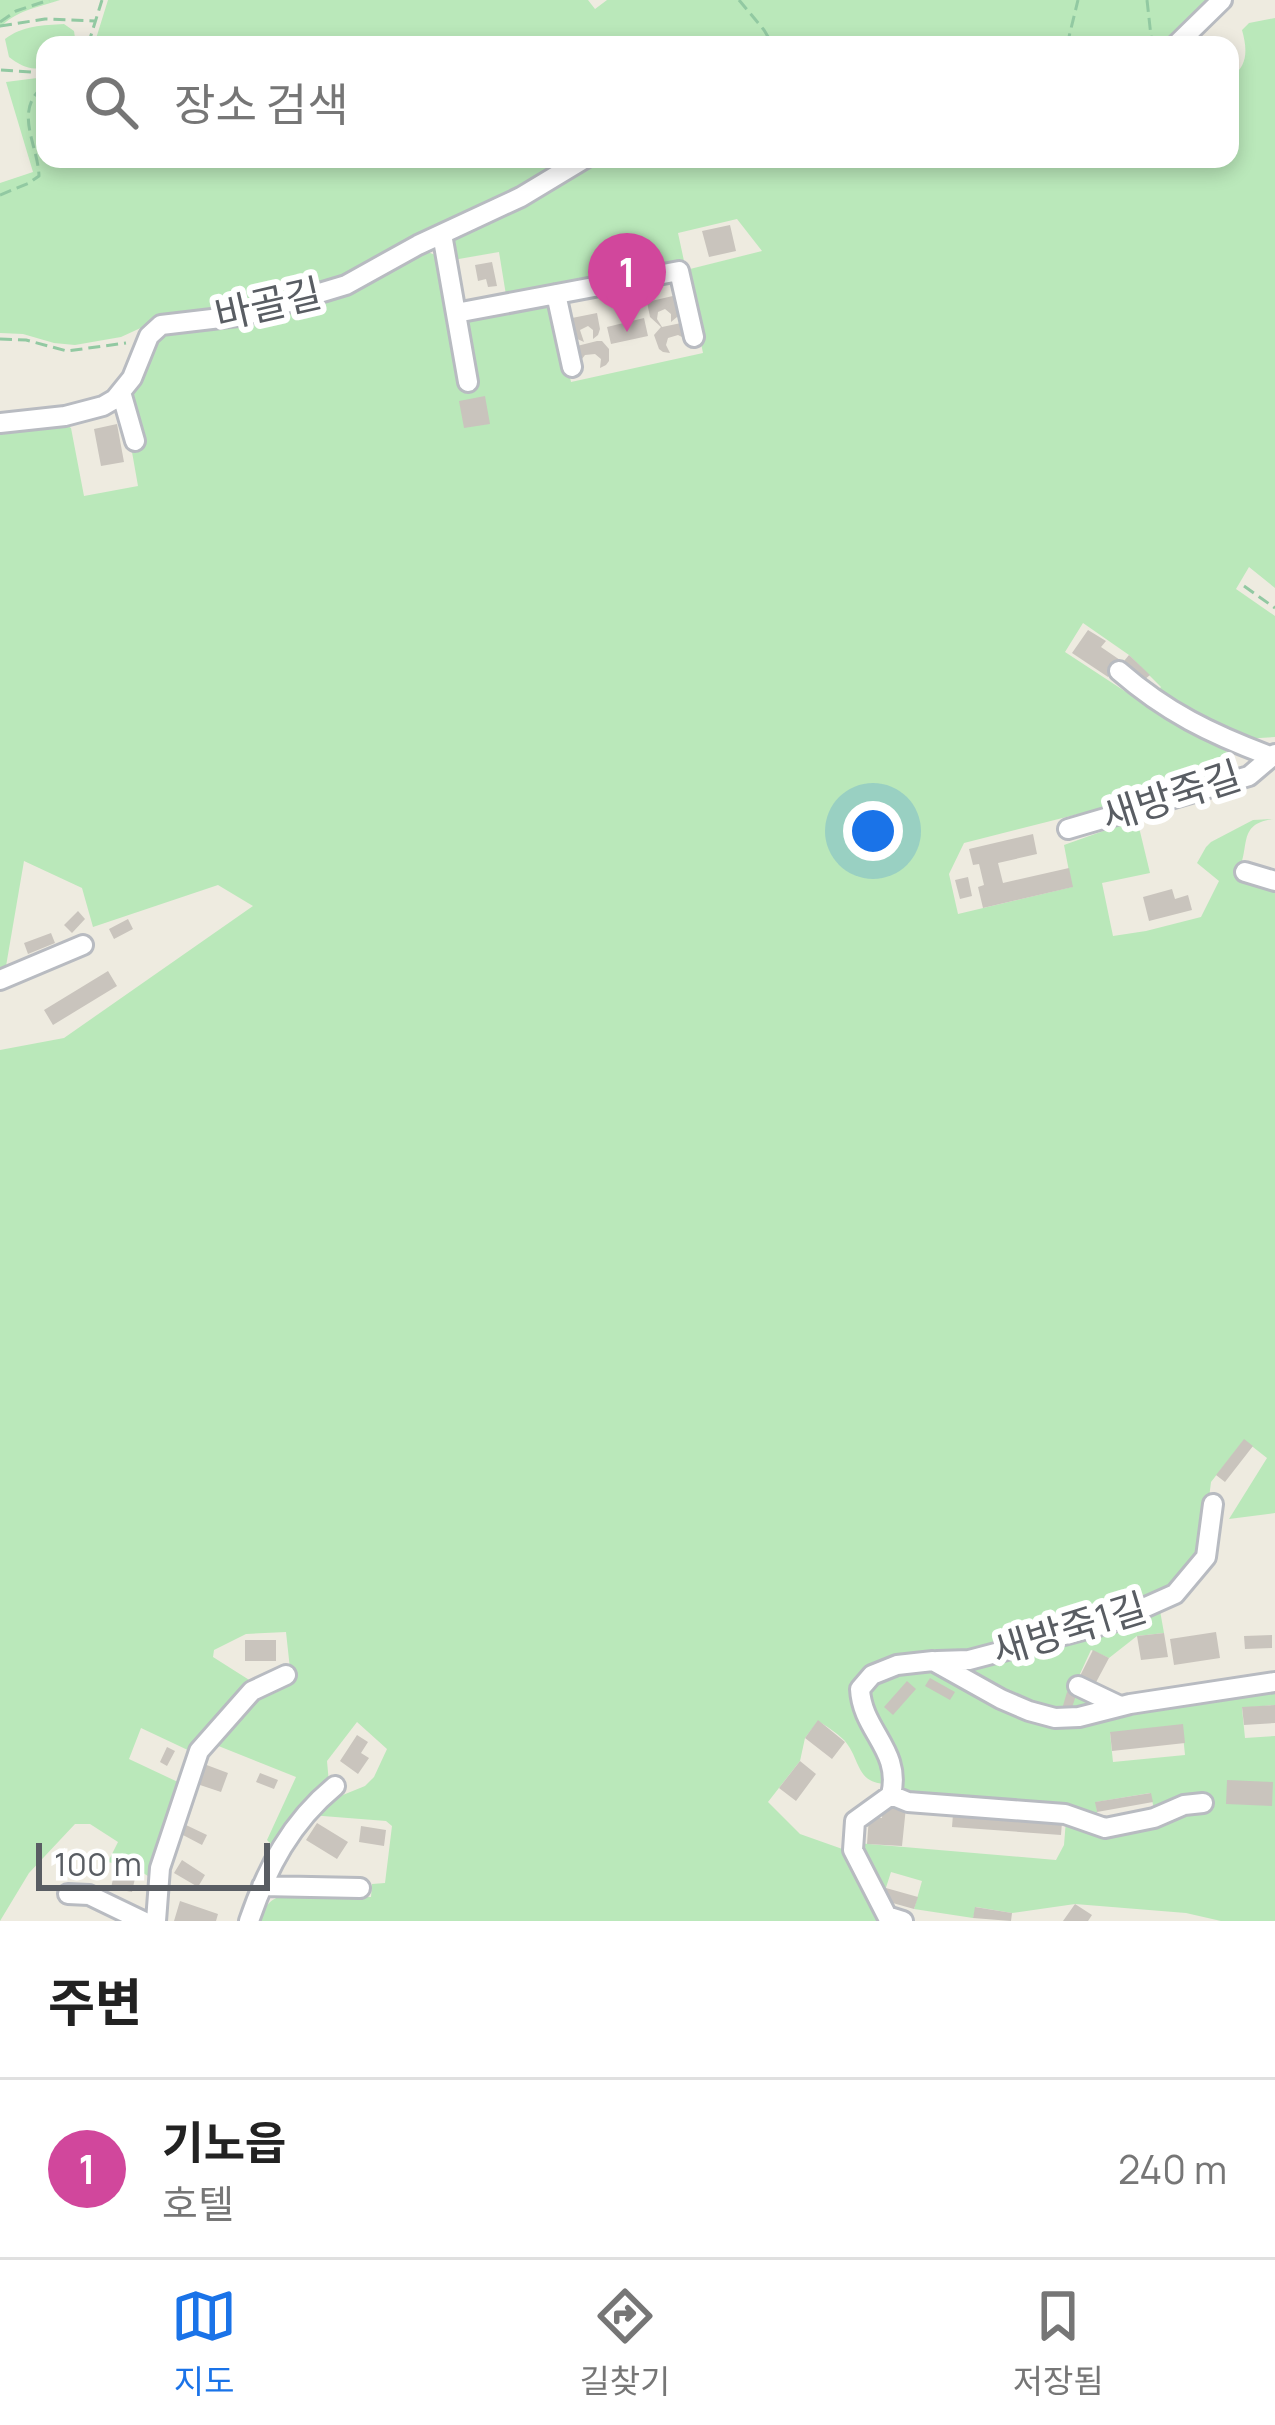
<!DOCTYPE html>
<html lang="ko">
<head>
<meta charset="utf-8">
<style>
	:root { --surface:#fff; --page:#f6f6f6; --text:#222; --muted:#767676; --line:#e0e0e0; --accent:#1a73e8 }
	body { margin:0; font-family:Manrope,"Noto Sans KR",sans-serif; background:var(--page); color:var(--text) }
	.scale { position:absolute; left:36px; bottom:30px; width:234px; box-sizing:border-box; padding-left:12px; border:6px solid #595d63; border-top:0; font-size:33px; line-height:42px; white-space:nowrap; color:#595d63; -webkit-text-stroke:9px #fff; paint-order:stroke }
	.you { position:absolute; left:873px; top:831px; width:42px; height:42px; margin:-30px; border:9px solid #fff; border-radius:50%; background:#1a73e8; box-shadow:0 0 0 18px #1a73e833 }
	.badge { display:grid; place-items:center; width:78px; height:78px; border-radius:50%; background:var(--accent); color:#fff; font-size:39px; font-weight:700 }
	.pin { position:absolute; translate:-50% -99px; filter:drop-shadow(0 3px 6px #0008) }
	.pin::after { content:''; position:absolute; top:63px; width:42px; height:36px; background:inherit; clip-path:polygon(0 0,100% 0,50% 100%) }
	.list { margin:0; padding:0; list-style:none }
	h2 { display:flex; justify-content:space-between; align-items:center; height:156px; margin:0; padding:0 48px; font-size:51px }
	h2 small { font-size:39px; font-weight:400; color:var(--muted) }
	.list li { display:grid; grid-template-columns:78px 1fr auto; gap:36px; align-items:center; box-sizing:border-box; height:180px; padding:0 48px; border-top:3px solid var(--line) }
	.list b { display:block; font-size:45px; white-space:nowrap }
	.list p { margin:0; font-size:39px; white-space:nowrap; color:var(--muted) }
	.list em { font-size:39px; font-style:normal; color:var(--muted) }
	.icon { flex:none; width:66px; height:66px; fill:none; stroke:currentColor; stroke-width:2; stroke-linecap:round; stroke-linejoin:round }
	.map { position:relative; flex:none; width:1275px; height:1921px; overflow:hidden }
	.search { position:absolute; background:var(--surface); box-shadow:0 6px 18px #0003; left:36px; right:36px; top:36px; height:132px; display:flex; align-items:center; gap:30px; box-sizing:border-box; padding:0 42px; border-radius:24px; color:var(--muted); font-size:45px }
	.sheet { height:336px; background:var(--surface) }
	nav { display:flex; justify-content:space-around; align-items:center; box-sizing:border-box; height:168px; border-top:3px solid var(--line); background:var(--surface); font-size:33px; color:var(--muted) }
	nav a { display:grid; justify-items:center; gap:6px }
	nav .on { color:var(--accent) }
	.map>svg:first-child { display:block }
	.green { fill:#bae8ba; fill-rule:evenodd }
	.building { fill:#c9c4bd }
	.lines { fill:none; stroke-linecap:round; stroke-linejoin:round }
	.minor-casing { stroke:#b8bbc1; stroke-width:24 }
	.path { stroke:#92c9a2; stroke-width:3; stroke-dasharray:12 6; stroke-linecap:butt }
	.minor { stroke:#fff; stroke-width:18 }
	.labels { text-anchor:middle; stroke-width:12; stroke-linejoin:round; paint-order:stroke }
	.street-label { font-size:39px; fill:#595d63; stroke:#fff }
</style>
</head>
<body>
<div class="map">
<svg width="1275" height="1921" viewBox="0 0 1275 1921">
	<rect width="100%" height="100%" fill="#eeebe0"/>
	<path class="green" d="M0,0h60c-21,7 -46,11 -60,28z
		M108,0h480l7,9 12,-9h607l-45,45h-1075z
		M1275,18v570l-26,-21 -13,22 39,27v121l-32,2 -87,-46 5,-6 -32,-32 -46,-32 -18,29 84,55 82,47 4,8 -3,8 -11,8 -257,65 -15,31 9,40 114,-27 -8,-42 73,-26 13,54 -48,10 11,53 33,-5 55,-14 18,-36 -22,-18 9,-16 5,-5 42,-22 20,-1c-39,5 -20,32 -38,57l40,12v625l-46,6 38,-61 -23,-18 -33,42 -9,73 -29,37 -64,28 -247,58 25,82 -2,24c-30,-2 -24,-25 -41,-44 -7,-7 -18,-14 -26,-19l-13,17 -5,23 -32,41 32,32 48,17 39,70h-628c6,-15 10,-22 26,-26l86,2 1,-13 13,-1 7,-57 -6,-5 -76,-6 18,-14 37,-15 9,-9 13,-28 -30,-27 -30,39 2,22 -55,64 -7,-7 29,-63 -85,-34 42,-46 38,-19 -5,-46 -40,2 -32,16 -1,7 41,26 -62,69 -51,-24 -12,31 51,24 -29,95 -14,-9 -29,-7 10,-20 -28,-18h-15l-46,49 -29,48v-871l64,-12 189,-132 -35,-21 -125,42 -11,-39 -58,-27 -19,111 -5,2v-546l62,-7 9,7 13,68 54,-10 -6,-34 9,-6 -14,-49 32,-66 80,-11 186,-69 13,5 27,63 89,-18 17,81 132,-29 -17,-83 76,-19 -25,-32 -59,14 6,28 -178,34 -7,-43 -46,8 -1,-21 4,-7 137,-73h284l16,4 14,-4h323v-81c19,-12 17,-30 12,-48l7,-7z
		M64,24l10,7 2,14h-31v22c-15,4 -24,-1 -36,-10l-4,-18c17,-13 38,-14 59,-15z
		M45,77v82h529l-194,103 -98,40 -124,18 -37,17 -46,8 -21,-2 -31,-9 -23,-1v-150l33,-11 -27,-90z
		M1159,1605l5,28 -27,3 -28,22 -18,-8 -18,39 17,10 4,8 -36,8 -84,-37 1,-11z
		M922,1665c31,3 80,43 117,53 32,9 58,-3 90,-10 48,-10 98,-14 146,-22v19l-33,3 3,30 30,-2v185h-54l-35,-8 -111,-9 -63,9 -36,-6 -3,11 -59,-9 8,-28 -31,-9 -9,28 -21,-43 -4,-14 199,17 8,-15 2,-25 27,13 20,2 39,-10 24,-11 37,-5 -1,-12 -36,4 -21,11 -5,-19 -54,9 2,19 -34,-11 -145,-11 -15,-10 -7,-29 -32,-62 1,-9 15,-12zM1182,1725l3,30 -72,7 -3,-29z"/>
	<path class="building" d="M730,225l6,26 -27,6 -7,-26z
		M492,262l5,24 -9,1 -2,-8 -8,2 -3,-16z
		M677,295l2,16 -2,6 -6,5v-8l-6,-5 -7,3 -1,7 5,8 24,-5 2,18 -10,-5 -10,3 -2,7 4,8 -7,-1 -4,-3 -5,-14 7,-8 -11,-10 -3,-15z
		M597,313l3,16 -2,6 -5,4v-9l-5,-4 -8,4 4,12 -11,-5 -6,-18z
		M644,318l4,18 -37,8 -4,-17z
		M597,341h5l7,8v12l-3,4 -6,3 1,-9 -6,-5 -10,1 -7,9 -5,-17z
		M485,396l5,28 -26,4 -5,-27z
		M117,424l7,38 -23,4 -7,-37z
		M1088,630l18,11 -5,6 19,13 -12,17 -36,-24z
		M1129,655l21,20 -6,5 -20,-19z
		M1033,834l4,20 -39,9 5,20 66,-15 4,19 -90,21 -5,-21 6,-2 -5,-21 -6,1 -4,-16z
		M968,877l4,19 -12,3 -5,-19z
		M1172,889l3,10 13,-4 4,15 -43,11 -6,-24z
		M78,911l7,8 -13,14 -8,-8z
		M128,919l5,10 -19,10 -5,-10z
		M51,933l4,10 -27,11 -4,-11z
		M108,971l9,15 -64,39 -9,-15z
		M1244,1439l9,7 -28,36 -9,-7z
		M1216,1632l4,26 -46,7 -4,-26z
		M1164,1633l4,24 -27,3 -4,-24z
		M1272,1635v13l-27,1 -1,-13z
		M245,1640h31v21h-31z
		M1093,1650l16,8 -16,30 -15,-8z
		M930,1678l25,14 -5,8 -25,-14z
		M907,1681l9,8 -23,26 -9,-8z
		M1067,1692l9,3 -5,16 -9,-2z
		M1275,1705v18l-31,2 -2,-18z
		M818,1720l27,22 -13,17 -27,-21z
		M1183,1724l2,19 -73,8 -2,-19z
		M357,1735l11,7 -7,11 8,5 -11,16 -18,-13z
		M167,1747l8,4 -8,15 -7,-4z
		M800,1761l16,13 -20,27 -17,-13z
		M204,1764l24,9 -7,19 -24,-8z
		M260,1773l18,7 -4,9 -18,-7z
		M1227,1780l46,2 -1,24 -46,-2z
		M1151,1793l2,9 -56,10 -2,-10z
		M883,1805l23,2 -4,39 -35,-2 2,-27 13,1z
		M953,1814l109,8 -1,13 -109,-8z
		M317,1823l31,19 -11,17 -31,-19z
		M186,1825l21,10 -5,10 -21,-11z
		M361,1826l25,4 -2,16 -25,-4z
		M182,1860l23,15 -7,12 -24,-14z
		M116,1865l21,4 -5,23 -21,-4z
		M886,1888l32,9 -4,12 -32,-9z
		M180,1901l38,13 -2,7h-42z
		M1075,1904l17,11 -4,6h-25z
		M975,1907l37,6 -1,8 -38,-3z"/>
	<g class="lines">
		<defs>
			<path id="minor" d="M1176,45l46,-45
				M442,234l26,148
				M556,294l16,73
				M456,313l223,-42 15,66
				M121,392l14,49
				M0,423l65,-7 38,-10 12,-7 17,-21 17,-42 12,-11 85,-10 100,-30 72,-40 103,-48 63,-38
				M1119,671c47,41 92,63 151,85
				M1068,829l181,-53 26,-22
				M1245,872l30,9
				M0,980l83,-35
				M937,1661l32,-1 141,-37 65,-29 31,-37 7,-53
				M1078,1686l42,20
				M891,1795c11,-45 -29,-64 -31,-106l12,-14 25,-10 36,-4 68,38 28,12 26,7 24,-1 51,-13 145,-22
				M262,1886l98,2
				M68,1894l21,1 54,26
				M156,1921l4,-53 39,-117 53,-60 34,-16
				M249,1921c18,-53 42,-99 86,-135
				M903,1921l-16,-5 -34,-66 2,-29 36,-26 17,7 157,12 40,14 49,-10 30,-13 19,-2"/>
		</defs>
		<use href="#minor" class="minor-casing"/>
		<path class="path" d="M739,0l25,30 9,15
			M1147,0l5,45
			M0,22l16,-11 33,-11
			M0,26l45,-7 50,2
			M88,45l14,-45
			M1067,45l11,-45
			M1,70l44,3
			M0,195l29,-12 10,-7c-1,-32 -27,-66 6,-91
			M0,339l26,1 41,11 59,-8
			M1244,586l31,22"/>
		<use href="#minor" class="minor"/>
	</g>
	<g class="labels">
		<g class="street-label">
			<text transform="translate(268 304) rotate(-13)" y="14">바골길</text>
			<text transform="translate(1171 796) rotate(-18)" y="14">새방죽길</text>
			<text transform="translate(1069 1629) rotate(-17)" y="14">새방죽1길</text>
		</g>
	</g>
</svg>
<div class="scale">100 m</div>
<div class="you"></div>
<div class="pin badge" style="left:627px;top:332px;background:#d1479c">1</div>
<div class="search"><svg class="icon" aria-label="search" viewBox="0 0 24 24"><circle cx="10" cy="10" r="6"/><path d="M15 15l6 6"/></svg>장소 검색</div>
</div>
<section class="sheet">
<h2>주변<small></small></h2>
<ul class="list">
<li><span class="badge" style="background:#d1479c">1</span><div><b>기노읍</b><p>호텔</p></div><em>240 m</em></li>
</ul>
</section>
<nav>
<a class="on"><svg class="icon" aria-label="map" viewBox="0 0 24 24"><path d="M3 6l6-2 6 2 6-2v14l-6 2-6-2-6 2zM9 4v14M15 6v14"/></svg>지도</a>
<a><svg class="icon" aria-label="directions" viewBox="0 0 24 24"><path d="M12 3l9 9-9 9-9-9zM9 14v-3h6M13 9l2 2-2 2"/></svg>길찾기</a>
<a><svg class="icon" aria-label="saved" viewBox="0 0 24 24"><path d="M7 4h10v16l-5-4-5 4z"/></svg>저장됨</a>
</nav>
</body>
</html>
